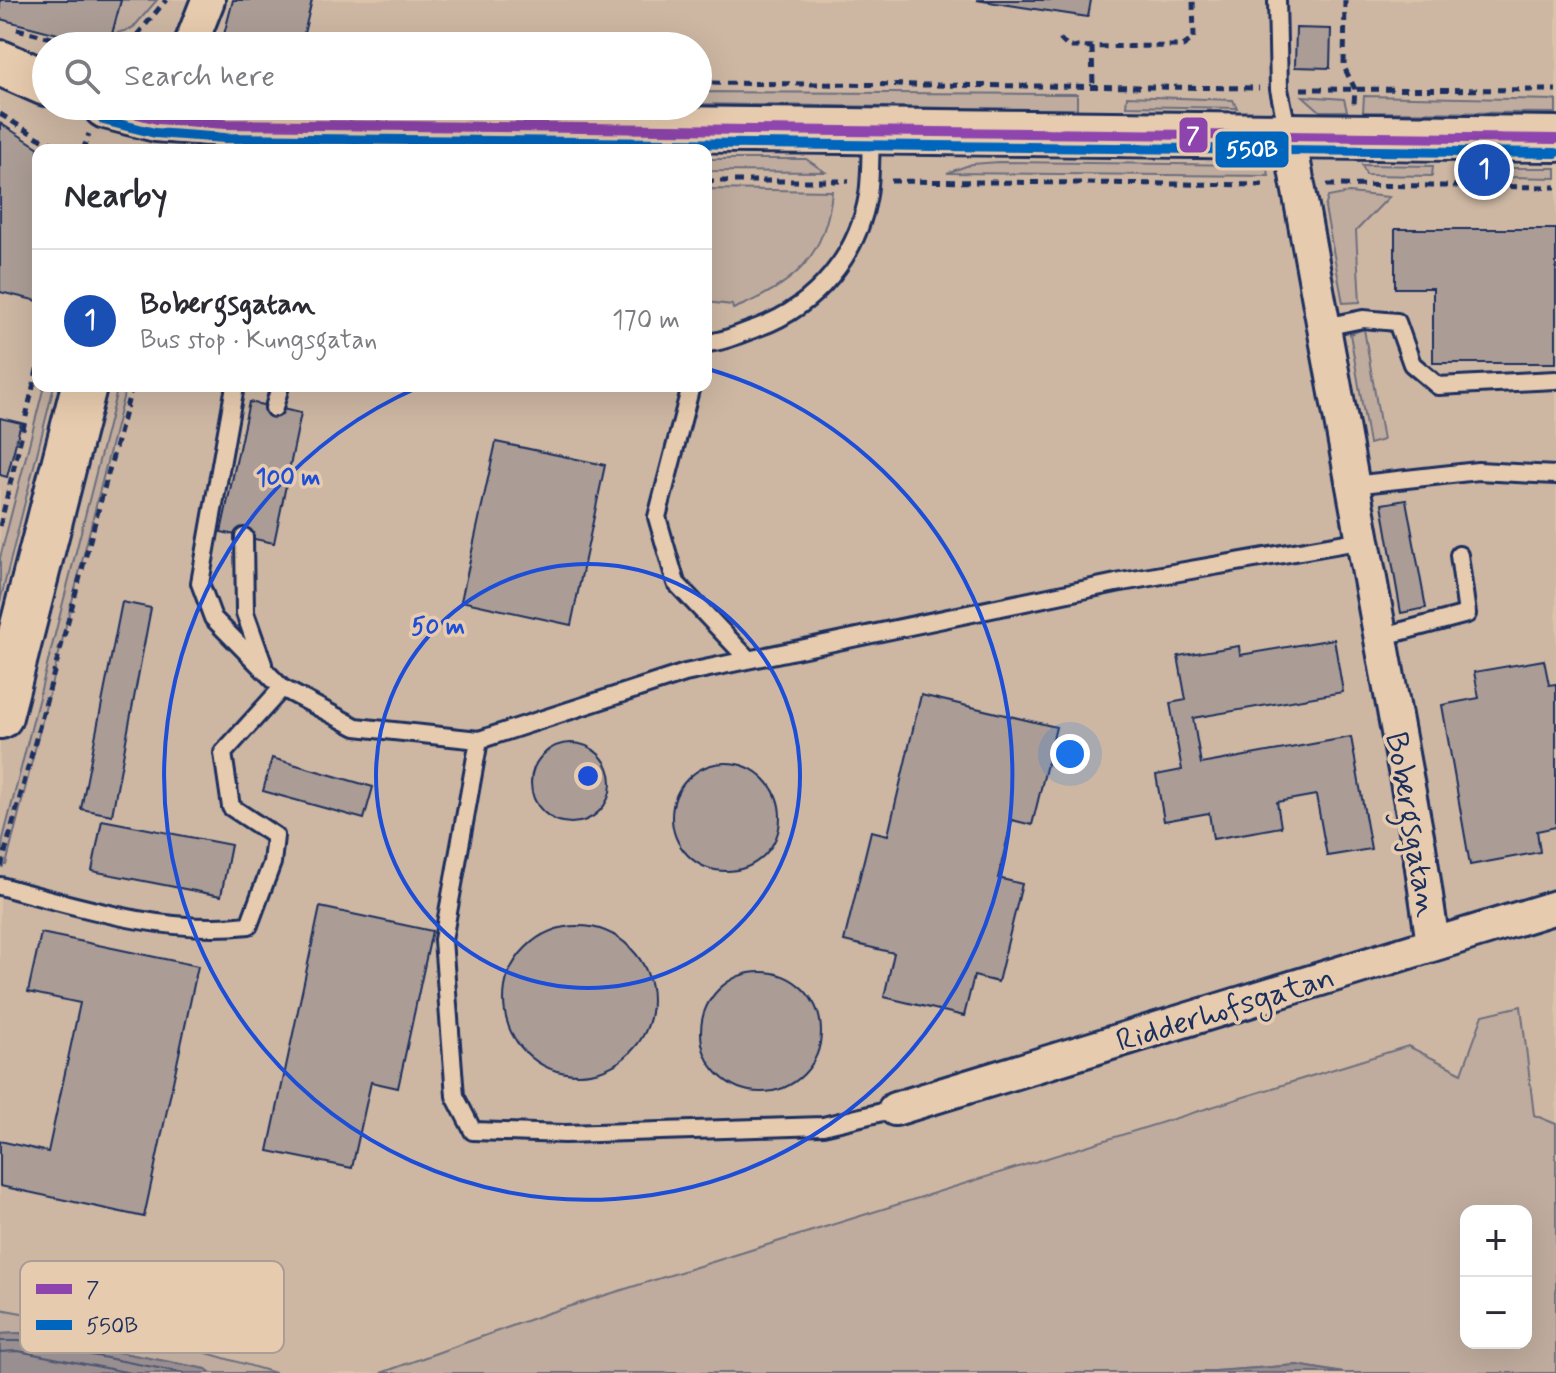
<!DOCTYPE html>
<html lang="en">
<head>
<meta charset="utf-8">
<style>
	:root { --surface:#fff; --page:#f2f2f3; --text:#2b2b33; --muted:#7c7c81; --line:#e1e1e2; --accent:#1b2f5e }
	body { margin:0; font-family:Mynerve,sans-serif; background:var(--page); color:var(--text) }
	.controls { position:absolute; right:24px; bottom:24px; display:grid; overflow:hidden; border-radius:16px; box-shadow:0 8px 32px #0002 }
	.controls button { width:72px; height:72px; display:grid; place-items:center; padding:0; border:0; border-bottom:2px solid var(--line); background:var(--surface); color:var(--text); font:40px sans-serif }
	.you { position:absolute; left:1070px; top:754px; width:28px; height:28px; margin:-20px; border:6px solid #fff; border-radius:50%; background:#1a73e8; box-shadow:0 0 0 12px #1a73e833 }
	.badge { display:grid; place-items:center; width:52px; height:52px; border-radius:50%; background:var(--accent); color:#fff; font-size:26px; font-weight:700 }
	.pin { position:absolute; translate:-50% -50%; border:4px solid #fff; box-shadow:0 2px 8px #0006 }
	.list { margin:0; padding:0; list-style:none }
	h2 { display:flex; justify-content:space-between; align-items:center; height:104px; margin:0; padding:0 32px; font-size:34px }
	h2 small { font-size:26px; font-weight:400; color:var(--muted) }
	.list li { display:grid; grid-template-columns:52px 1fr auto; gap:24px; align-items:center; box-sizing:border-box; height:144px; padding:0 32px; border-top:2px solid var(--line) }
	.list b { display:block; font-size:30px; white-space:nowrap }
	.list p { margin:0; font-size:26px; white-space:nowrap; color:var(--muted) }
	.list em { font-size:26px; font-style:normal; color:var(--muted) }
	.icon { flex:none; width:44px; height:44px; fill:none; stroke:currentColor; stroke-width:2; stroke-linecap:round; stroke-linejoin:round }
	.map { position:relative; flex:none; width:1556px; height:1373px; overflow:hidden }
	.search { position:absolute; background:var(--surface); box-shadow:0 8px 32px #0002; left:32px; top:32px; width:680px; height:88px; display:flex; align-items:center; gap:20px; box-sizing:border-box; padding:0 28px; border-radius:44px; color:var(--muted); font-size:30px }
	.panel { position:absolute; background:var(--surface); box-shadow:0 8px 32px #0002; left:32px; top:144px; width:680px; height:248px; border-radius:16px }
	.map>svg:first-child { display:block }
	.built { fill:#cdb7a3; fill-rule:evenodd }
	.green { fill:#bfac9e; stroke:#6d6e7e; stroke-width:2; fill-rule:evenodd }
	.water { fill:#998f90; stroke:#67697c; stroke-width:2 }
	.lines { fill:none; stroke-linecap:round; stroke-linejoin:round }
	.shore { stroke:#4d5572; stroke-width:2 }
	.building { fill:#ab9d96; stroke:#1b2f5e; stroke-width:2 }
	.lane-casing { stroke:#1b2f5e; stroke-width:22 }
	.street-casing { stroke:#1b2f5e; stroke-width:38 }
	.secondary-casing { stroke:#1b2f5e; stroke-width:50 }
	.path { stroke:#1b2f5e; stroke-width:5; stroke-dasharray:8 6; stroke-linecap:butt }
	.lane { stroke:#e7cbae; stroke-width:16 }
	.street { stroke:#e7cbae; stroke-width:32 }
	.secondary { stroke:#e7cbae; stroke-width:44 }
	.bus-1-casing { stroke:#e7cbae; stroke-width:16 }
	.bus-2-casing { stroke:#e7cbae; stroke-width:16 }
	.bus-1 { stroke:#8e44ad; stroke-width:10 }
	.bus-2 { stroke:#0065bd; stroke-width:10 }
	.ring { fill:none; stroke:#1d4ed8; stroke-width:4 }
	.labels { text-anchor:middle; stroke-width:7; stroke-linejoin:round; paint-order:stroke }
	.street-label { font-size:32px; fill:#1b2f5e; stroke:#e7cbae }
	.key { fill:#e7cbae; stroke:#aa9c96; stroke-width:2 }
	.key-label { font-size:22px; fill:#1b2f5e }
	.centre { fill:#1d4ed8; stroke:#e7cbae; stroke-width:4 }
	.ring-label { font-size:24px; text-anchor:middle; font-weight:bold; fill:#1d4ed8; stroke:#e7cbae; stroke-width:7; stroke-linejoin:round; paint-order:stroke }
	.line-badge { stroke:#e7cbae; stroke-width:3 }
	.badge-label { font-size:22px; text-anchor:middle; font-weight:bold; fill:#fff }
</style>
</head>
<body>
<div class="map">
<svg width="1556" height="1373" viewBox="0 0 1556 1373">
	<rect width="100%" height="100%" fill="#dbc2a9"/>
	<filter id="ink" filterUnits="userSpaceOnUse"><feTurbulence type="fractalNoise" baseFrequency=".0125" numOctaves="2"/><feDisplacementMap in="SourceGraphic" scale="16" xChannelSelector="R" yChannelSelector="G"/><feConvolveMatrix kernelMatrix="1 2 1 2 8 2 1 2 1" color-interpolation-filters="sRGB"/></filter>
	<g filter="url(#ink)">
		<path class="built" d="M0,0h1556v1124l-22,-8 -13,-109 -37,9 -22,57 -54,-27 -860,267 -167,60h-106l-123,-36 -152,-28zM46,46h652v60h-652zM38,150h668v236h-668z"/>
		<path class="green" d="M121,0h36l-25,29 -20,5z
			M698,92l379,2v16l-379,-6z
			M1127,96l106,4 4,8 -111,-2z
			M1303,96l41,3 3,12h-27z
			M1364,96l192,4v13l-193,-1z
			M706,159h100l19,13 -119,-1z
			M999,162l257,3 12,4 1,7 -322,-3 25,-9z
			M1362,165l71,1 -1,10 -66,-1z
			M1504,168h52v10l-52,-1z
			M706,189l126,2c-6,66 -38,94 -99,118l-1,-4 -26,-3z
			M1349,193l40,4 -33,34 4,71 -17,1 -18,-95 3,-11z
			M1364,329l19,111 -14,4 -19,-110z
			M44,386h10l-54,216v-44z
			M118,386h8l-120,479 -6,-1 3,-25z
			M1521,1006l13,109 22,9v249h-213l-46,-8 -109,8h-807l167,-60 860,-267 54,27 21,-58zM1466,1211h60v132h-60z
			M0,1309l152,28 123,36h-64l-5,-4 -187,-36 -19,1z"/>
		<path class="water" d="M19,1333l187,36 5,4h-211v-39z
			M1297,1365l46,8h-155z"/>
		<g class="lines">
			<path class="shore" d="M0,1341h19l165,32
				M0,1352l18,-1 113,22"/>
		</g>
		<path class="building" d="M0,0h121l-9,34 -16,10 -96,-25z
			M233,0h79l-11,46h-80z
			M976,0h115l-3,17z
			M1296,28l35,1 -1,39 -35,-1z
			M0,123l42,27h-4v151l-38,-9z
			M1395,229h161v134h-123v-75h-38z
			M249,402l52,11 -27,130 -53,-11z
			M0,418l21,5 -14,54 -7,-2z
			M496,442l109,23 -34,160 -110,-24z
			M1406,500l20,108 -25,5 -19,-109z
			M122,602l29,6 -39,207 -31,-6z
			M1334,639l9,53 -150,26 8,46 150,-27 20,112 -44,7 -11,-61 -39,7 4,25 -68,12 -4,-26 -45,8 -8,-46 26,-5 -12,-67 16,-3 -8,-44 61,-10 1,9z
			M1544,660l5,25 7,-1v143l-19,4 3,21 -70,13 -28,-160 37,-7 -5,-26z
			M921,695l135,32 -24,98 -20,-5 -14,58 24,6 -24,98 -24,-6 -10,40 -80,-19 10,-44 -50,-12 27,-110 17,4z
			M531 783a40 40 0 1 1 80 0a40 40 0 1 1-80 0Z
			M272,758l101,29 -9,32 -101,-28z
			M672 817a54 54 0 1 1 108 0a54 54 0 1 1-108 0Z
			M102,820l129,25 -10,51 -129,-25z
			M320,907l112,24 -34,157 -27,-6 -19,86 -84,-17z
			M504 1000a74 74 0 1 1 148 0a74 74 0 1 1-148 0Z
			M41,933l157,33 -54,251 -144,-31v-45l48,11 32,-149 -52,-11z
			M701 1032a60 60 0 1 1 120 0a60 60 0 1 1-120 0Z"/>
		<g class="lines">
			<defs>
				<path id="lane" d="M1277,0l2,89 9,44
					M1324,327l39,-8 34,3 15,42 26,22 118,-6
					M706,343c18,-1 36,-10 53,-16 57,-21 99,-72 109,-132 3,-20 2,-42 3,-62
					M235,386l-35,197 13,35 69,70 74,39 123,13 206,-67 431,-90 247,-43
					M691,386l-34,131 19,66 72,76
					M274,408l6,-22
					M1353,485l125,-14 78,4
					M244,537l1,76 18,51
					M1380,637l87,-23 -8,-59
					M479,740l-36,200 12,156 18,35 92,3 258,-8 72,-17
					M0,886c79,21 167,49 249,39l23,-62 3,-27 -44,-29 -8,-54 59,-65"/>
				<path id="street" d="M190,46l18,-46
					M1289,136l130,711 14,97
					M895,1109l661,-202"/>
				<path id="secondary" d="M0,63l46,20
					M106,106l51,13 68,5 1331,15
					M0,716l84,-330"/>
			</defs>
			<use href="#lane" class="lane-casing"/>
			<use href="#street" class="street-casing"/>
			<use href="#secondary" class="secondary-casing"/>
			<path class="path" d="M1345,0l-1,67 11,22 -1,15
				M17,29l65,17
				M1060,39l8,8 115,-1 11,-8 -1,-38
				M101,46l30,-5 19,5
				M128,46l38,-46
				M1092,47l1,40
				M698,83l561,5
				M1301,89l255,1
				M0,114l39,24 30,12
				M83,150l6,-16
				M706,181h143
				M891,181l378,4
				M1327,185l229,2
				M0,526l38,-160
				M1,867l131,-481"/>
			<use href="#lane" class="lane"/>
			<use href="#street" class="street"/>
			<use href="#secondary" class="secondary"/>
			<defs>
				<path id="bus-1" d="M106,106l51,13 68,5 1331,15"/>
				<path id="bus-2" d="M103,120l52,13 70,5 1331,15"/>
			</defs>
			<use href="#bus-1" class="bus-1-casing"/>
			<use href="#bus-2" class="bus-2-casing"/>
			<use href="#bus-1" class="bus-1"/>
			<use href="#bus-2" class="bus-2"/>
		</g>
	</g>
	<g class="ring">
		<circle cx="588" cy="776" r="212"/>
		<path d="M708 369A424 424 0 1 1 419 387"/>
	</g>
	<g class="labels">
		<g class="street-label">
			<text transform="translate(1413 824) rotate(80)" y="11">Bobergsgatan</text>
			<text transform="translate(1225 1008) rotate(-17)" y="11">Ridderhofsgatan</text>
		</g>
	</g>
	<rect x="20" y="1261" width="264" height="92" rx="12" class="key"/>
	<rect x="36" y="1284" width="36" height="10" fill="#8e44ad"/>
	<rect x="36" y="1320" width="36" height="10" fill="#0065bd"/>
	<g class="key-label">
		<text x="86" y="1297">7</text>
		<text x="86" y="1333">550B</text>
	</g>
	<circle cx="588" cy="776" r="12" class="centre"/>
	<g class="ring-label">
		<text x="288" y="485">100 m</text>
		<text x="438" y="634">50 m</text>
	</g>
	<g class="line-badge">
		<rect x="1178" y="116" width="31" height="38" rx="8" fill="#8e44ad"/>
		<rect x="1214" y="130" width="76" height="39" rx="8" fill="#0065bd"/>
	</g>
	<g class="badge-label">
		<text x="1193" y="143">7</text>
		<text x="1252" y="157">550B</text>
	</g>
</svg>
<div class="controls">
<button>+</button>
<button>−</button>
</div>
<div class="you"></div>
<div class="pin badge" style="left:1484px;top:170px;background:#1a4fb4">1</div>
<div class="search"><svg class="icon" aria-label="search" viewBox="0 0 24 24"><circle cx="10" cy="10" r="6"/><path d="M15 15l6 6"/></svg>Search here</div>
<section class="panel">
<h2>Nearby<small></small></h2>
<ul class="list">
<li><span class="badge" style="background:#1a4fb4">1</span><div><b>Bobergsgatan</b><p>Bus stop · Kungsgatan</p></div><em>170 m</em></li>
</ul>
</section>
</div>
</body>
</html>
